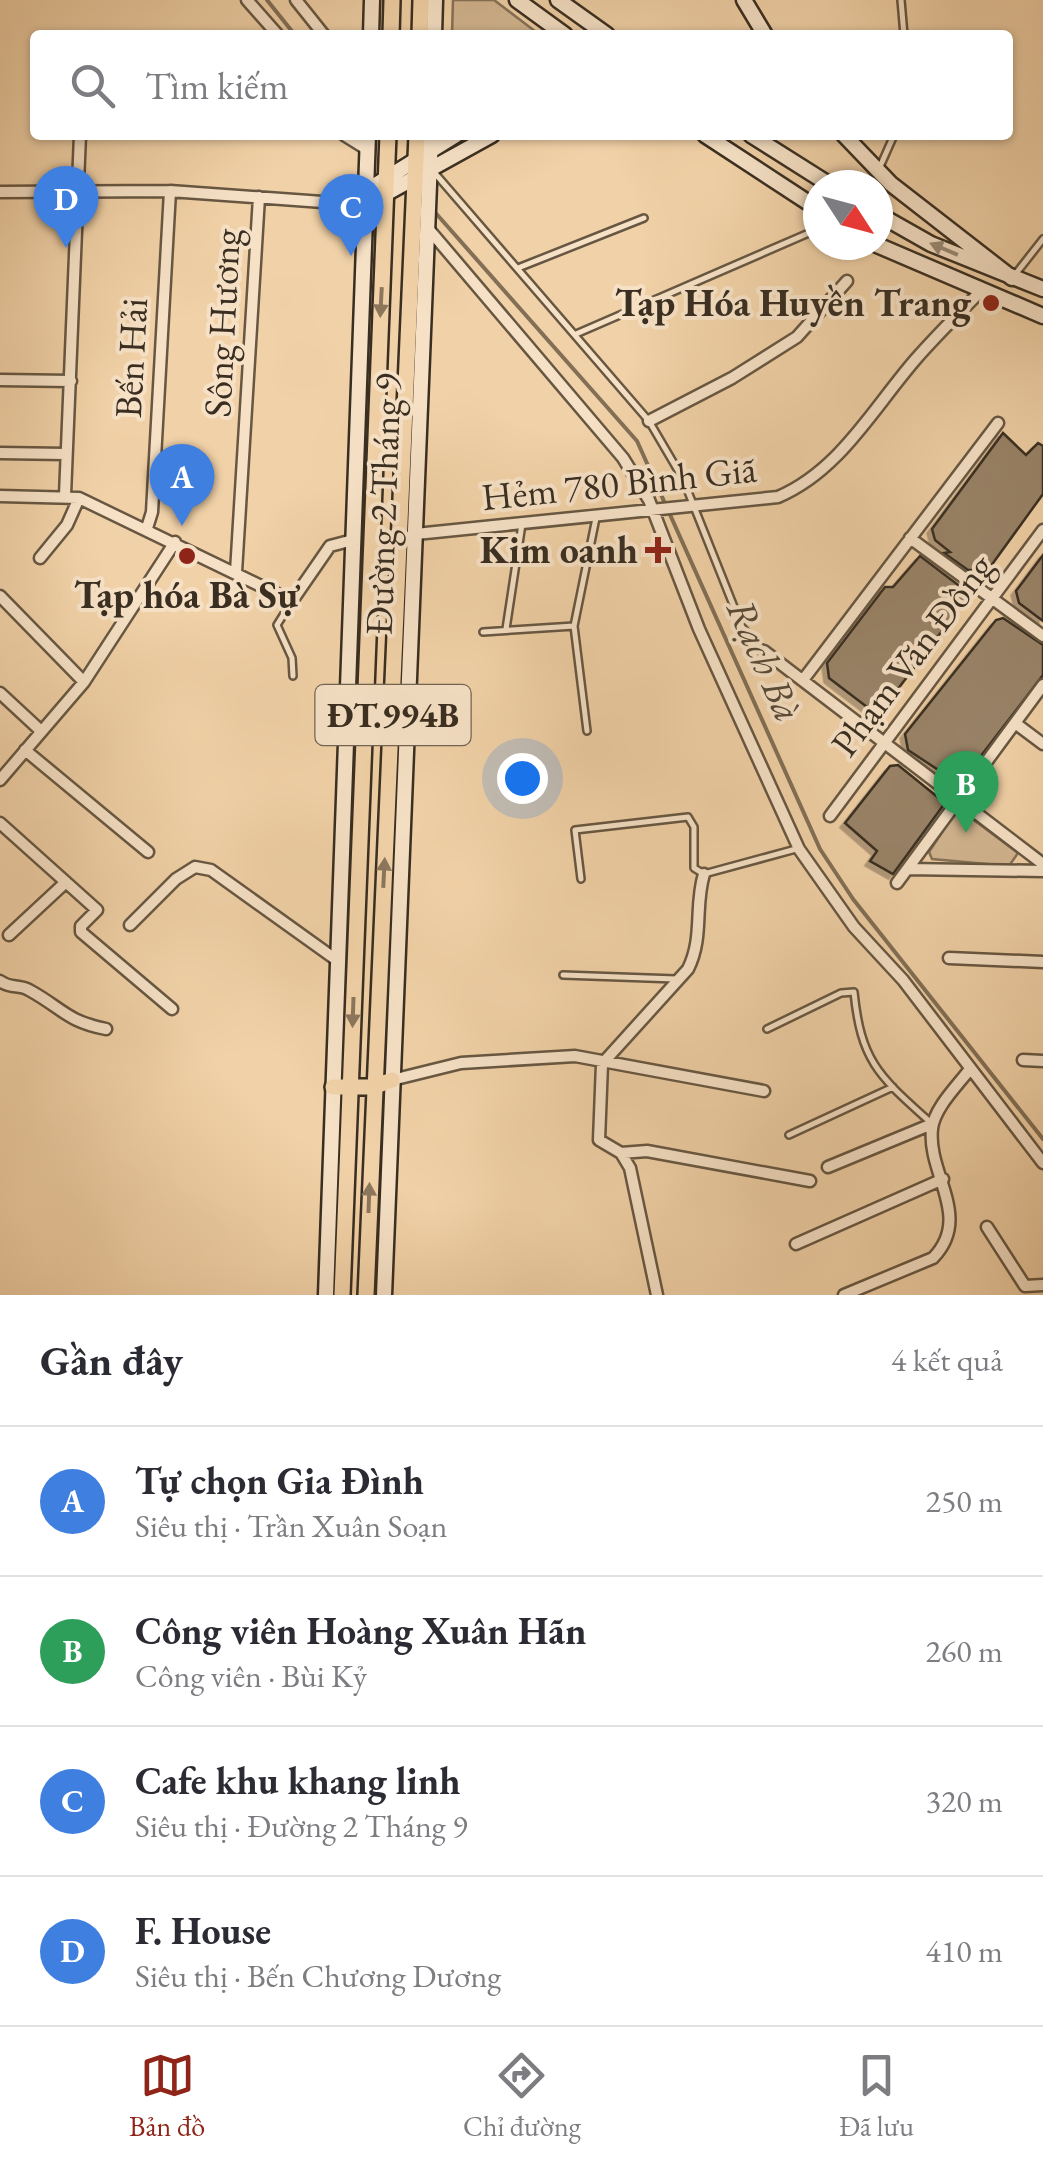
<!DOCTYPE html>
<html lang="vi">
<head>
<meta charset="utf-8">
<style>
	:root { --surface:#fff; --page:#f7f7f7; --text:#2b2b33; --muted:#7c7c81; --line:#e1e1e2; --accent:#8f2418 }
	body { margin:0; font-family:"EB Garamond",serif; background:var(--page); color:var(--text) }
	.compass { position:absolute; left:803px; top:170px; width:90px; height:90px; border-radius:50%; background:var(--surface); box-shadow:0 2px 8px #0004; rotate:126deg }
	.you { position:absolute; left:522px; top:778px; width:35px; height:35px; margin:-25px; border:8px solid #fff; border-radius:50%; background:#1a73e8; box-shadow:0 0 0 15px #1a73e833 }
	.badge { display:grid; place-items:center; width:65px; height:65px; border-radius:50%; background:var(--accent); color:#fff; font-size:32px; font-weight:700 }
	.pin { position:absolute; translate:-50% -82px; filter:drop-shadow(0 2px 5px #0008) }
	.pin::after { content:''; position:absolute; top:52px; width:35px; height:30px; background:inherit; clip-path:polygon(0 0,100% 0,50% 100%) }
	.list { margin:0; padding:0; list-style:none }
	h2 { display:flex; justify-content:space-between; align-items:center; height:130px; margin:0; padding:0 40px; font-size:42px }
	h2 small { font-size:32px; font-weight:400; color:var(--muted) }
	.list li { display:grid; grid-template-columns:65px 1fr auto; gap:30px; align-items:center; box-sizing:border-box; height:150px; padding:0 40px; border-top:2px solid var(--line) }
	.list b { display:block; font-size:38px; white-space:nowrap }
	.list p { margin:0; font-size:32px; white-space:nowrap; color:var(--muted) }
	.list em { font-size:32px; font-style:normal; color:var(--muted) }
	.icon { flex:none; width:55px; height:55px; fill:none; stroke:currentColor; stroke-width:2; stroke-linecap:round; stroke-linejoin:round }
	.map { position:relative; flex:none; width:1043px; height:1295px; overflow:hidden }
	.search { position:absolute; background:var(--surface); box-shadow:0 2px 8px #0004; left:30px; right:30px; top:30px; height:110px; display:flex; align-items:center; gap:25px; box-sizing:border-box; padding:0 35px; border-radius:10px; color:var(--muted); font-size:38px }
	.sheet { height:730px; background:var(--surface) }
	nav { display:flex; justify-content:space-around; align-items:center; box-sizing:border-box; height:140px; border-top:2px solid var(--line); background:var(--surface); font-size:28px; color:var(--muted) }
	nav a { display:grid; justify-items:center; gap:5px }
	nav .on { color:var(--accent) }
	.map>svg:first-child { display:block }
	.green { fill:#d2b590; stroke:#867258; stroke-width:2.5 }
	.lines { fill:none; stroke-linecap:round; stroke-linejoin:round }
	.stream { stroke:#826f56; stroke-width:4 }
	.building { fill:#998367; stroke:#392e21; stroke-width:2.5; filter:url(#shadow) }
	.lane-casing { stroke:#675742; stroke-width:10 }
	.street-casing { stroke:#675742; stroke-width:15 }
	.secondary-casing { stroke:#392e21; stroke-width:19 }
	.primary-casing { stroke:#392e21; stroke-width:20 }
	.lane { stroke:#f6e1c6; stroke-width:5 }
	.street { stroke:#f6e1c6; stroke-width:10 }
	.secondary { stroke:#f6e1c6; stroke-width:14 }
	.primary { stroke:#f1d1a7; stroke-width:15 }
	.oneway { fill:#988874 }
	.oneway2 { fill:#8c775d }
	.poi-dot { fill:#8f2418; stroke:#f6e1c6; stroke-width:4 }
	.labels { text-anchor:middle; stroke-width:8; stroke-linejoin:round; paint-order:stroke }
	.shield { fill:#f6e1c6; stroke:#726452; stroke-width:2.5 }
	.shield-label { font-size:35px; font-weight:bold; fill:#392e21 }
	.poi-label { font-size:38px; font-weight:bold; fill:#392e21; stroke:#f6e1c6; text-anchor:end }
	.street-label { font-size:38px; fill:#392e21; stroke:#f6e1c6 }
	.water-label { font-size:40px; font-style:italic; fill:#574937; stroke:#f6e1c6 }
</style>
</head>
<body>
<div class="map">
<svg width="1043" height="1295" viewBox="0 0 1043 1295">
	<defs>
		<filter id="shadow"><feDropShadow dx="-4.5" dy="4.5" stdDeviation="0" flood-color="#0004"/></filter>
	</defs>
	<rect width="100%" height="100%" fill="#f1d1a7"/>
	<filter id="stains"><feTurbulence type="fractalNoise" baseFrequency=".002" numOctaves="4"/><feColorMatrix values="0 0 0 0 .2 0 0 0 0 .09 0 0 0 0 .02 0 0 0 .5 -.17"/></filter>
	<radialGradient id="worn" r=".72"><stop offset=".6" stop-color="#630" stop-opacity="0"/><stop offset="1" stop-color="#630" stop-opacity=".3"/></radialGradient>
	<path class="green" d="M453,0h41l46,35h-88z
		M955,812l12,3 51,38 -9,13 -77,-7 -3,-7z"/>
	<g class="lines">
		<path class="stream" d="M267,0l28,35
			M433,210l204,231 183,408 33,50 190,240"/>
	</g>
	<path class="building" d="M1003,433l23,22 12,-12 5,3v48l-55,76h-20l-24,-17 6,-1 -15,-12 -3,-11z
		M1043,555v66l-24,-18 -3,-12z
		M920,556l50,38 -85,112 -18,1 -38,-29 -2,-15 58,-76h8z
		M1003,618l40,27v30l-79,103 -12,1 -44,-29 -3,-16 91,-114z
		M898,765l47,38 -52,71 -23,-13 7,-10 -32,-28 45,-57z"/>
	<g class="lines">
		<defs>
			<path id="lane" d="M901,0l3,35
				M879,169l15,-34
				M433,171l216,250 34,58 59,148 21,23
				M518,268l126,-50
				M1014,276l29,-37
				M576,334l242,-105
				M292,601l-15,24 15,33 1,18
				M506,629l16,-105
				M483,632l91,-6
				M587,731l-13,-105 22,-108
				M581,879l-6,-49 113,-13 6,10v41l10,6 92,-25
				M563,975l113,4
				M767,1029l74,-36 13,-1c7,70 25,84 76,130
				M789,1135l104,-48"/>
			<path id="street" d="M247,0l31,35
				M296,0l28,35
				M344,135l24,15
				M0,192l170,-1 180,13
				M426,226l197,232 26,42 50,129 100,220 55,78 49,53 140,183
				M0,380l71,1
				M649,421l83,-43 65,-41 50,-56
				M0,453l66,1
				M65,495l15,-360
				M0,496l79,2 213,103 38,-55 23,-6
				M147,528l5,-16 18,-321
				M416,534l362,-37c61,-26 94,-87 137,-137 20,-23 43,-46 65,-68
				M910,538l133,98
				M40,558l27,-33 12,-27
				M236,572l23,-375
				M0,596l84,86
				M764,651l279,213
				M803,680l195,-257
				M0,693l41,38
				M1015,723l28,21
				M25,750l123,102
				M0,780l84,-98 91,-140
				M830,816l213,-286
				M0,823l97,87 -16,16v6l91,77
				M908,869l135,2
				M897,883l146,-198
				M130,925l46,-46 19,-12 16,3 127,91
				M9,935l57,-53
				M949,958l94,4
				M0,981c10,8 19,3 29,9 33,18 37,31 77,39
				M1023,1060l20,1
				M392,1080l69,-17 114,-7 189,35
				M621,1153l26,-2 163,30
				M828,1167l104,-43
				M987,1227l38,59 18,-1
				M796,1244l147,-65
				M657,1295l-27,-127 -9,-15 -22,-13 3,-76 86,-95c16,-32 6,-63 16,-95
				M844,1295l89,-37c40,-41 -6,-84 -1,-129 2,-21 26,-44 38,-60"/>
			<path id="secondary" d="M517,0l48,35
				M558,0l49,35
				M744,0l21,35
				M371,35l1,-35
				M434,35l1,-35
				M705,135l113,74
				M751,135l79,50
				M844,135l47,49 121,94
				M380,197l112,-62
				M345,204l111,-69
				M878,214l53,30 112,45
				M877,245l166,71
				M326,1295l42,-1160
				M384,1295l47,-1160"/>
			<path id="primary" d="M391,35l1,-35
				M420,35l1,-35
				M333,1087h40l19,-7
				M342,1295l46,-1160
				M366,1295l51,-1160"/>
		</defs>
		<use href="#lane" class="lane-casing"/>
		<use href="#street" class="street-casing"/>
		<use href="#secondary" class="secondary-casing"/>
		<use href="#primary" class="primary-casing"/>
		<use href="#lane" class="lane"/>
		<use href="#street" class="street"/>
		<use href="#secondary" class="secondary"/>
		<use href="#primary" class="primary"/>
	</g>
	<defs><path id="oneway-solid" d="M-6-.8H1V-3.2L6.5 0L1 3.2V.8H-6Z" transform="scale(2.5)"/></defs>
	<use class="oneway" href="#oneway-solid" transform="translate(944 249) rotate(-157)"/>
	<g class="oneway2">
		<use href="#oneway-solid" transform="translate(381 302) rotate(93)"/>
		<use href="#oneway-solid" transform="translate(384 873) rotate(-87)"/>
		<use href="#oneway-solid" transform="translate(353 1012) rotate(92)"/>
		<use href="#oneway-solid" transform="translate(369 1198) rotate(-88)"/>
	</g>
	<g class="poi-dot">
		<circle cx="991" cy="303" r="10"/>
		<path d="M653 535h10v10h10v10h-10v10h-10v-10h-10v-10h10z"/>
		<circle cx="187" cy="556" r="10"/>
	</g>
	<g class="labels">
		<rect class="shield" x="315.5" y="685" width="155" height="60" rx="8"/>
		<g class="shield-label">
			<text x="393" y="727">ĐT.994B</text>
		</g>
		<g class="poi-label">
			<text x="971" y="316">Tạp Hóa Huyền Trang</text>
			<text x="638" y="563">Kim oanh</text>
			<text x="187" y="608" text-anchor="middle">Tạp hóa Bà Sự</text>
		</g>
		<g class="street-label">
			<text transform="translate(222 323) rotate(-87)" y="13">Sông Hương</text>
			<text transform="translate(131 358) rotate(-87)" y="13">Bến Hải</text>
			<text transform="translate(619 483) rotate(-6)" y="13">Hẻm 780 Bình Giã</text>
			<text transform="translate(383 504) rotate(-88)" y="13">Đường 2 Tháng 9</text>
			<text transform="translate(912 655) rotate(-53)" y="13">Phạm Văn Đồng</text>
		</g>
		<g class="water-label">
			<text transform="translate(765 660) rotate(66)" y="14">Rạch Bà</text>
		</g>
	</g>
	<rect width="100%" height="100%" filter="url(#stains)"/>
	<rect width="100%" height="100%" fill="url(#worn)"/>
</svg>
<svg class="compass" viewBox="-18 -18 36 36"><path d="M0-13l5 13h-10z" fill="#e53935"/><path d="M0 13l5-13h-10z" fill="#7c7c81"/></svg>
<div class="you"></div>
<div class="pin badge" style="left:182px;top:526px;background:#3f7fe0">A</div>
<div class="pin badge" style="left:966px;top:833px;background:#2e9e5b">B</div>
<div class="pin badge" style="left:351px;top:256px;background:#3f7fe0">C</div>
<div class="pin badge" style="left:66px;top:248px;background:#3f7fe0">D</div>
<div class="search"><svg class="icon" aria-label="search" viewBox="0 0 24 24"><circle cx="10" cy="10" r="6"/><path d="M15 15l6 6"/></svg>Tìm kiếm</div>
</div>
<section class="sheet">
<h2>Gần đây<small>4 kết quả</small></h2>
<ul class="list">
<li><span class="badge" style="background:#3f7fe0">A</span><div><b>Tự chọn Gia Đình</b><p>Siêu thị · Trần Xuân Soạn</p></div><em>250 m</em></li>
<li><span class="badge" style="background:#2e9e5b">B</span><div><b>Công viên Hoàng Xuân Hãn</b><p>Công viên · Bùi Kỷ</p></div><em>260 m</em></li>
<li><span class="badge" style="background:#3f7fe0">C</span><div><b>Cafe khu khang linh</b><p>Siêu thị · Đường 2 Tháng 9</p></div><em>320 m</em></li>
<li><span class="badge" style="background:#3f7fe0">D</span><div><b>F. House</b><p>Siêu thị · Bến Chương Dương</p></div><em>410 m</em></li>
</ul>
</section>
<nav>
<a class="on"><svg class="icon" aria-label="map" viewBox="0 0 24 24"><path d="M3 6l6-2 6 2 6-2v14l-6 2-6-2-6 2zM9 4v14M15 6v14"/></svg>Bản đồ</a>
<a><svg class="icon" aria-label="directions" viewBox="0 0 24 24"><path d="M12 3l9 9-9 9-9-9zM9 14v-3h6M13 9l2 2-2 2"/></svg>Chỉ đường</a>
<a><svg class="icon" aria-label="saved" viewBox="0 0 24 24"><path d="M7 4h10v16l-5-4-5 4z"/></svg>Đã lưu</a>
</nav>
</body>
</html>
